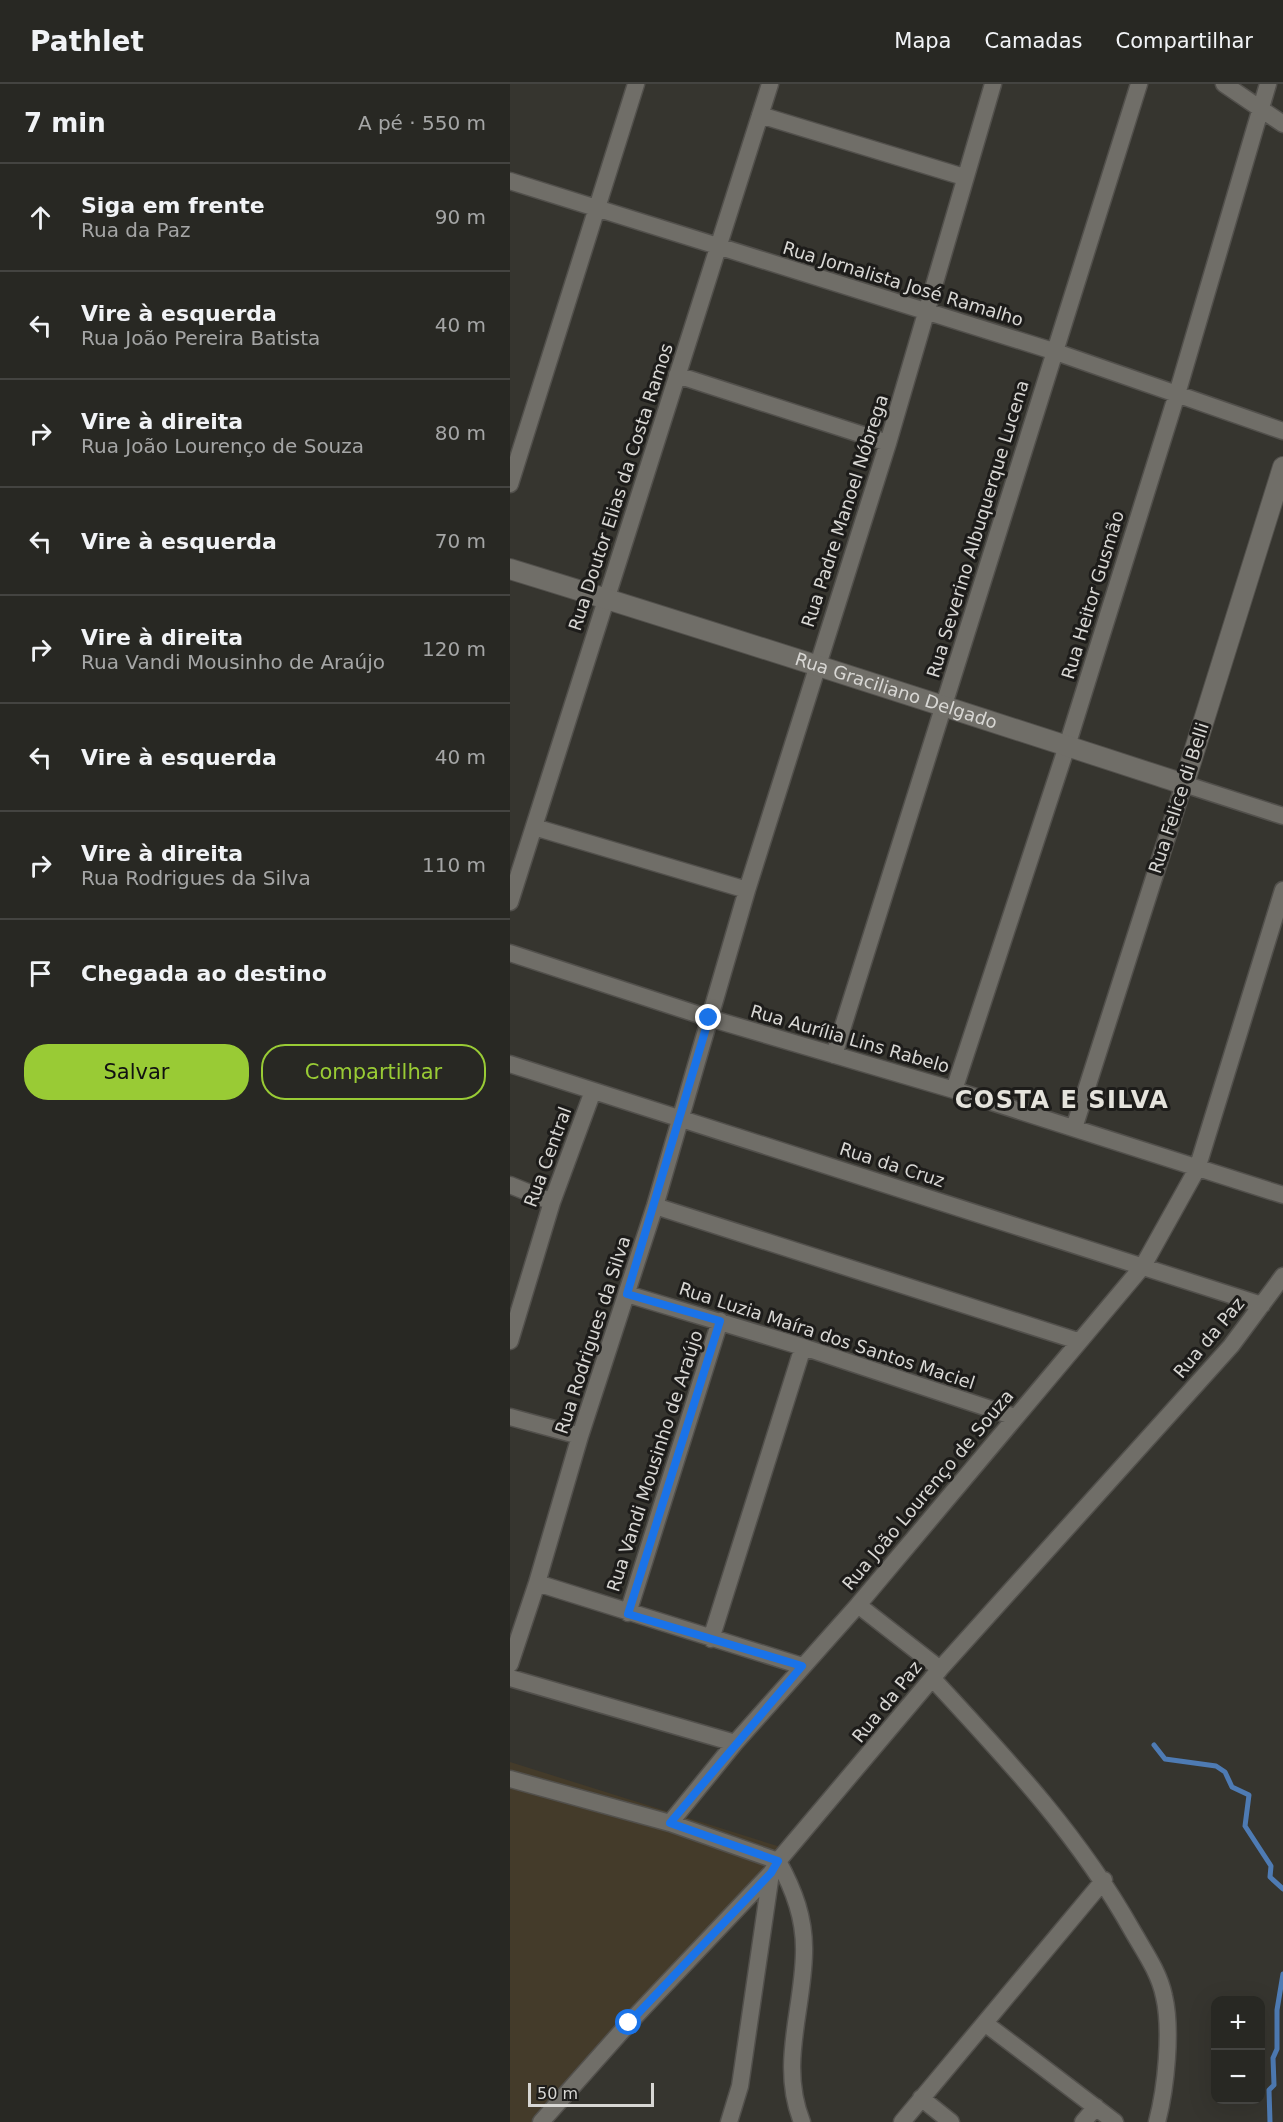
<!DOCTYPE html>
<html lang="pt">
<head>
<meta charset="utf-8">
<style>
	:root { --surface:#282823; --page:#30302b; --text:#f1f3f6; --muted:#a5a6a6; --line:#444441; --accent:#99cb35 }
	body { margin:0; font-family:"DejaVu Sans",sans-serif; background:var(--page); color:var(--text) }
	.controls { position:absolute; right:18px; bottom:18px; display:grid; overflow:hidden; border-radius:12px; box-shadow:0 6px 24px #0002 }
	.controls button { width:54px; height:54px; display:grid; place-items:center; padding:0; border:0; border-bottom:2px solid var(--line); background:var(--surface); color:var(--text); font:30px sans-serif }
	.scale { position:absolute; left:18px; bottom:15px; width:126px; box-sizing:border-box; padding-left:6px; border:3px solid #d8d7d4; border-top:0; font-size:16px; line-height:21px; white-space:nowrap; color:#d8d7d4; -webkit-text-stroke:4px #1d1c1a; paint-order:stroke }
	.stop { position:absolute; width:18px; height:18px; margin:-14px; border:4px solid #1a73e8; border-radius:50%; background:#fff }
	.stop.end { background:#1a73e8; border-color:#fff; box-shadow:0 2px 6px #0008 }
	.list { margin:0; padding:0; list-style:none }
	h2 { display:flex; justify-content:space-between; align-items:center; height:78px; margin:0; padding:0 24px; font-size:26px }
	h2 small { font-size:20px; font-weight:400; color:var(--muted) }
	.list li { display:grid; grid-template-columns:39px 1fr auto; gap:18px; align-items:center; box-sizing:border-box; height:108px; padding:0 24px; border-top:2px solid var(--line) }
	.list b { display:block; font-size:22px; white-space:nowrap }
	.list p { margin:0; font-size:20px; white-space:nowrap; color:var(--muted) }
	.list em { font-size:20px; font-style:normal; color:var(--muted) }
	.actions { display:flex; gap:12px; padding:18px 24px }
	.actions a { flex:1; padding:14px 0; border:2px solid var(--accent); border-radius:24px; text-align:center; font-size:21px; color:var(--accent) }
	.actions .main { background:var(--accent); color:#111 }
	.icon { flex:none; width:33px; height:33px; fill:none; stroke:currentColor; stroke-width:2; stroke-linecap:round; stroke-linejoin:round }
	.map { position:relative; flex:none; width:773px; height:2038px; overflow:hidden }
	header { display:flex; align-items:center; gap:36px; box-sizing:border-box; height:84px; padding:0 30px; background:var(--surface); border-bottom:2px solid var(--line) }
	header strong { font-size:28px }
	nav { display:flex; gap:33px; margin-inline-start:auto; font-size:21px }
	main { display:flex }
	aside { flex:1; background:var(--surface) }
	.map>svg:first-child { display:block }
	.commercial { fill:#443b2a }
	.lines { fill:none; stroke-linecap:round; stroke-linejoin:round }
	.stream { stroke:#4e7bb4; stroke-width:5 }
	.minor-casing { stroke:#52504c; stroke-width:19 }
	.tertiary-casing { stroke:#52504c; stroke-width:22 }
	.minor { stroke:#706e68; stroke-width:16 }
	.tertiary { stroke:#706e68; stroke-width:20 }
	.route { stroke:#1a73e8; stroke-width:8 }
	.labels { text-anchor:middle; stroke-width:6; stroke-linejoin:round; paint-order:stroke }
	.street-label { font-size:18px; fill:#d8d7d4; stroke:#1d1c1a }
	.district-label { font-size:24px; font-weight:bold; letter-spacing:1.5px; fill:#e5e3dc; stroke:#1d1c1a }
</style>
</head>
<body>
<header>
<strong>Pathlet</strong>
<nav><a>Mapa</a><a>Camadas</a><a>Compartilhar</a></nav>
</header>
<main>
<aside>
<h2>7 min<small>A pé · 550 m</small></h2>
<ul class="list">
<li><svg class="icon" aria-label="ahead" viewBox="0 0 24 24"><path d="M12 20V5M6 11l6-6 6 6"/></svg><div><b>Siga em frente</b><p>Rua da Paz</p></div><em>90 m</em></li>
<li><svg class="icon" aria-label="left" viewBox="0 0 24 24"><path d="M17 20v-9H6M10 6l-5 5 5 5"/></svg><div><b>Vire à esquerda</b><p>Rua João Pereira Batista</p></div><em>40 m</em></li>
<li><svg class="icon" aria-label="right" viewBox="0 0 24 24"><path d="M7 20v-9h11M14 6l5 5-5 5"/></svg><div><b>Vire à direita</b><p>Rua João Lourenço de Souza</p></div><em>80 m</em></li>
<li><svg class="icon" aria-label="left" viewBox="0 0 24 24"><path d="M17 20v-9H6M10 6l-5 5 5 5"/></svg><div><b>Vire à esquerda</b></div><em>70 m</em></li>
<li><svg class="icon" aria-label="right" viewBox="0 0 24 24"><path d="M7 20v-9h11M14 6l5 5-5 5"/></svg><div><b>Vire à direita</b><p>Rua Vandi Mousinho de Araújo</p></div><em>120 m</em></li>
<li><svg class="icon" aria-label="left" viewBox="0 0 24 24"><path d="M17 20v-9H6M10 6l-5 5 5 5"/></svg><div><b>Vire à esquerda</b></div><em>40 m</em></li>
<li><svg class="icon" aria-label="right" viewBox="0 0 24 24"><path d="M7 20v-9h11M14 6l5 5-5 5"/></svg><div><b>Vire à direita</b><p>Rua Rodrigues da Silva</p></div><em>110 m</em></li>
<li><svg class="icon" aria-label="arrive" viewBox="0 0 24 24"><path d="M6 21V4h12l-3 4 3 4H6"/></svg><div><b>Chegada ao destino</b></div></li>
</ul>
<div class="actions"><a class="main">Salvar</a><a>Compartilhar</a></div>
</aside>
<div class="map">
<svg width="773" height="2038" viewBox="0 0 773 2038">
	<rect width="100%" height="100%" fill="#36352f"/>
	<path class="commercial" d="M0,1678l277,87 -246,273h-31z"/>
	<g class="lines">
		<path class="stream" d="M644,1661l11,14 51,7 9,6 7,15 17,8 -4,31 26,40 -1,11 13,12
			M760,2038l-1,-32 5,-5 -1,-27 4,-9v-39l6,-36"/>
		<defs>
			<path id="minor" d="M714,0l59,40
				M250,31l204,62
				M0,97l543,170 230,80
				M167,291l211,68
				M0,400l126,-400
				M24,743l213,63
				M0,818l260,-818
				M0,869l199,65 245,72 329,105
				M324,971l305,-971
				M0,980l752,241
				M444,1006l113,-344 110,-352 91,-310
				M564,1044l110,-344 99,32
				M0,1101l42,17
				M145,1122l423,135
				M117,1210l176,53 212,70
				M0,1257l42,-139 41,-111
				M0,1333l70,19
				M27,1499l265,83
				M348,1521l82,64
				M118,1529l92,-292
				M201,1555l92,-292
				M0,1580l27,-81 43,-147 75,-230 92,-316 141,-447 105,-359
				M0,1594l225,65
				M422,1594c75,81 146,156 200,252 12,21 27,42 32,66 8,34 2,92 -7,126
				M0,1695l160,44 108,38
				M160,1739l65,-80 123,-138 285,-339 54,-97 86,-279
				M268,1777c16,29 27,58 26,92 -1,58 -25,112 -2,169
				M476,1940l129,98
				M411,2014l30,24
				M31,2038l88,-99 142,-150 7,-12 162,-192 291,-323 52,-70
				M219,2038l11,-36 31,-213
				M392,2038l202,-242
				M573,2038l13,-15"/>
			<g id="tertiary">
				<path id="s1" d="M0,485c225,69 449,142 674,215l99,-317"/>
			</g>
		</defs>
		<use href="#minor" class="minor-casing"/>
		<use href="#tertiary" class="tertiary-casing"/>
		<use href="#minor" class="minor"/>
		<use href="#tertiary" class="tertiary"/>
	</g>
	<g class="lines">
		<path class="route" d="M119,1939l142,-150 7,-12 -108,-38 132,-157 -174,-52 92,-293 -93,-27 82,-276"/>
	</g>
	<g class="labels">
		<g class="street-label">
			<text transform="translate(393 200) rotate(17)" y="6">Rua Jornalista José Ramalho</text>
			<text transform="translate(111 403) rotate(-72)" y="6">Rua Doutor Elias da Costa Ramos</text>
			<text transform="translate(335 427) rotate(-72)" y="6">Rua Padre Manoel Nóbrega</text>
			<text transform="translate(468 445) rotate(-73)" y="6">Rua Severino Albuquerque Lucena</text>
			<text transform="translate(583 511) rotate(-73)" y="6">Rua Heitor Gusmão</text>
			<text dy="6" stroke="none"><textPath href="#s1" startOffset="405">Rua Graciliano Delgado</textPath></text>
			<text transform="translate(669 714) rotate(-72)" y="6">Rua Felice di Belli</text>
			<text transform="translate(340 955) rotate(16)" y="6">Rua Aurília Lins Rabelo</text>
			<text transform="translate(38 1073) rotate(-70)" y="6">Rua Central</text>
			<text transform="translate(382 1081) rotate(18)" y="6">Rua da Cruz</text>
			<text transform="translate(83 1251) rotate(-72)" y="6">Rua Rodrigues da Silva</text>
			<text transform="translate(317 1252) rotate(18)" y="6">Rua Luzia Maíra dos Santos Maciel</text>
			<text transform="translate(699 1254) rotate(-50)" y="6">Rua da Paz</text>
			<text transform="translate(145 1377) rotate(-72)" y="6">Rua Vandi Mousinho de Araújo</text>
			<text transform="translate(418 1406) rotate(-50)" y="6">Rua João Lourenço de Souza</text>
			<text transform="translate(377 1618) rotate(-51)" y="6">Rua da Paz</text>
		</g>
		<g class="district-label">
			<text x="552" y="1024">COSTA E SILVA</text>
		</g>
	</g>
</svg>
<div class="controls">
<button>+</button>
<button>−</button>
</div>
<div class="scale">50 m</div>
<div class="stop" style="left:119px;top:1939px"></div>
<div class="stop end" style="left:199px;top:934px"></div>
</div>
</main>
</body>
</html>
